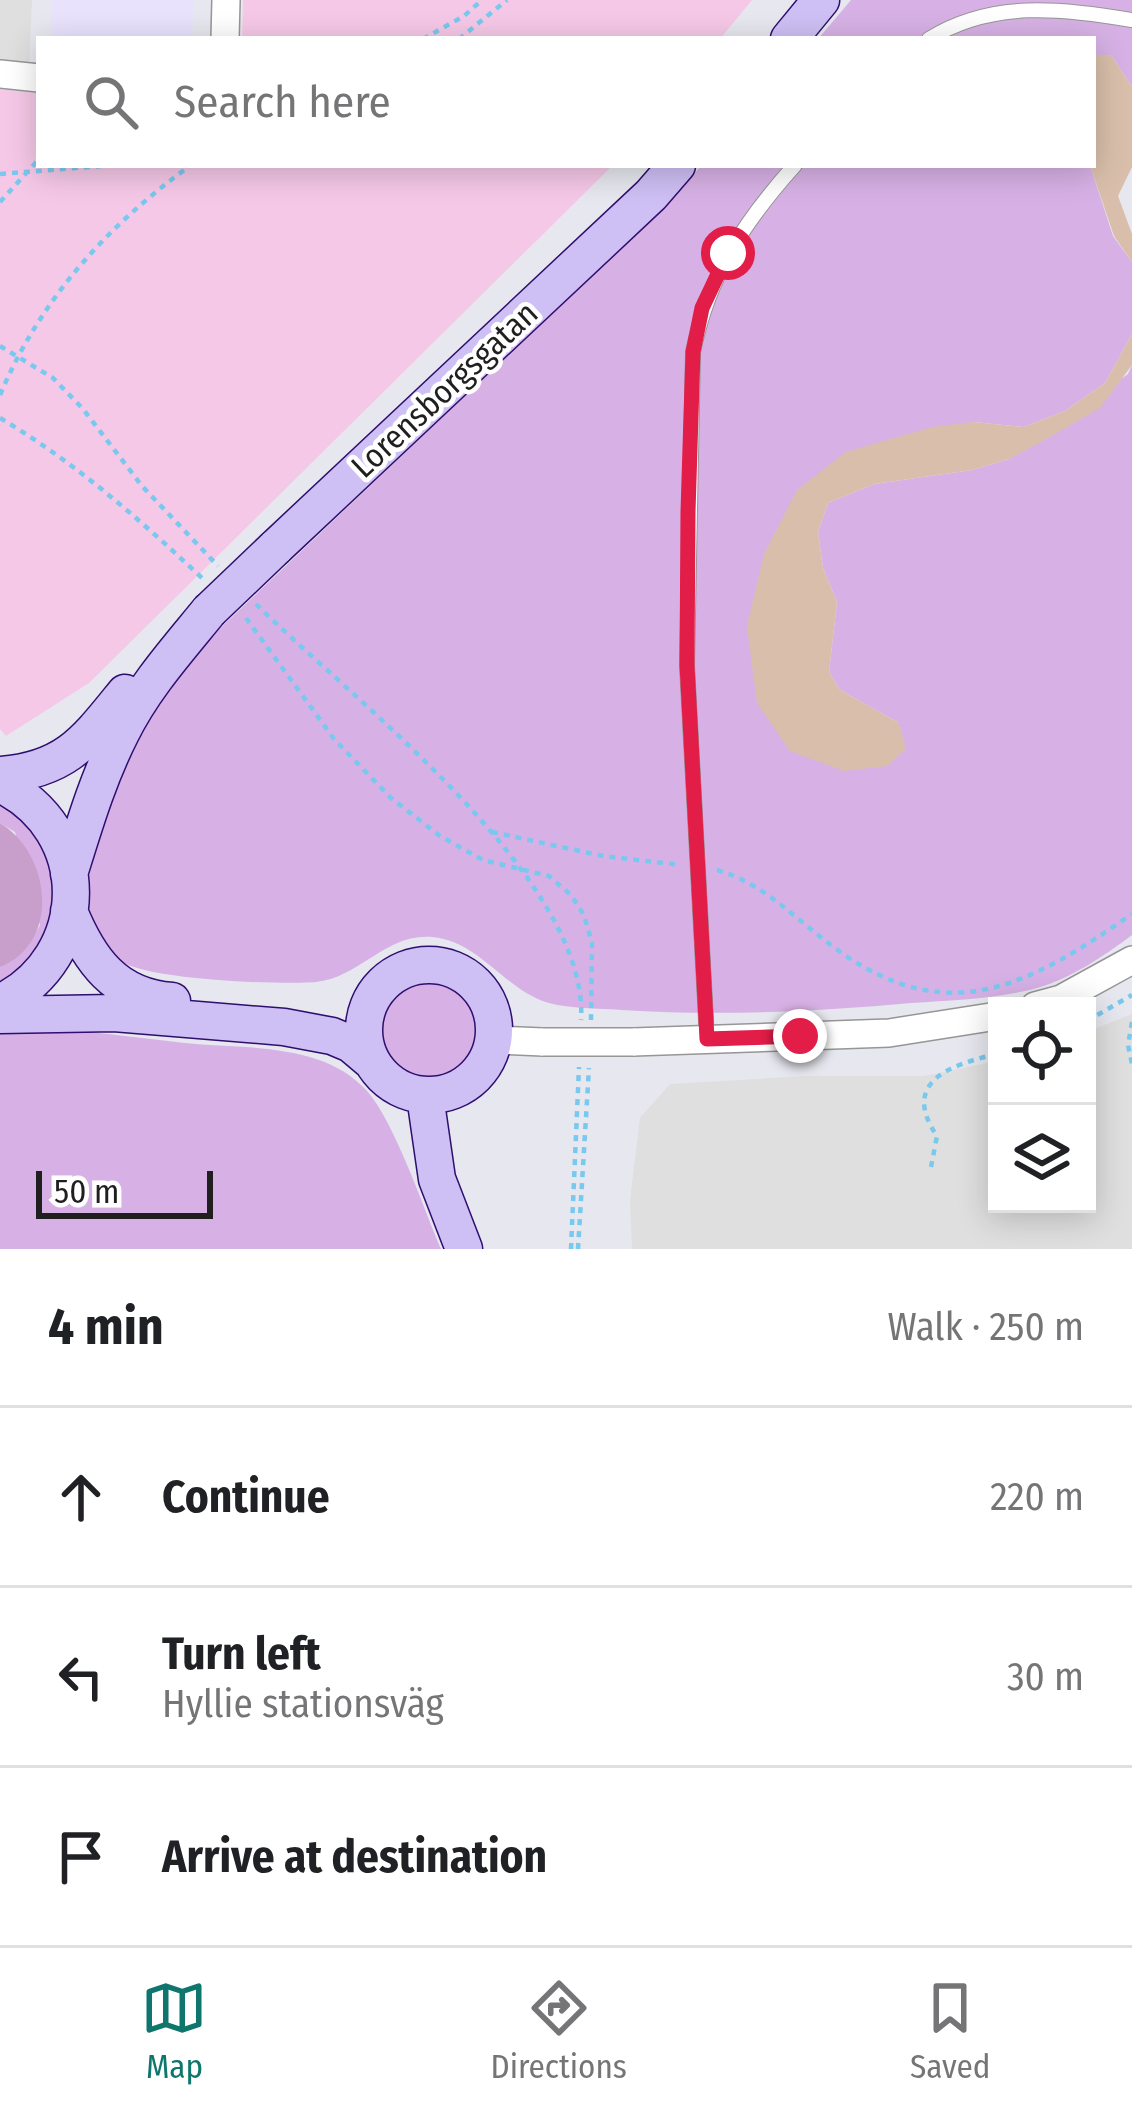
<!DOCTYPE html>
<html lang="en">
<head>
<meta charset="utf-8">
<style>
	:root { --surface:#fff; --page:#f2f2f2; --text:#202124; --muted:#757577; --line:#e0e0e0; --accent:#0f766e }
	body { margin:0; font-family:"Fira Sans Condensed",sans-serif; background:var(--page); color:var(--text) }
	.controls { position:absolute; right:36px; bottom:36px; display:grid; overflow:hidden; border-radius:0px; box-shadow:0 6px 30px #0003 }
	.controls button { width:108px; height:108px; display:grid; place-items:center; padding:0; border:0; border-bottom:3px solid var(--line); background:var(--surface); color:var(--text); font:60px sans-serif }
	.scale { position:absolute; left:36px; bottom:30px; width:177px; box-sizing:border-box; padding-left:12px; border:6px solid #1f1f1f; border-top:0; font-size:33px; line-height:42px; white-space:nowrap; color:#1f1f1f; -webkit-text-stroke:9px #fff; paint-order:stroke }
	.stop { position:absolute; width:36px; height:36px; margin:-27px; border:9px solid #e11d48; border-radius:50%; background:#fff }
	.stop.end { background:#e11d48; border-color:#fff; box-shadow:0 3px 12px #0008 }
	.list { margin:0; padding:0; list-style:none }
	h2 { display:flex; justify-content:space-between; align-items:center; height:156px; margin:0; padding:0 48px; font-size:51px }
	h2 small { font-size:39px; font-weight:400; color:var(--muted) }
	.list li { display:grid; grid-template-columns:78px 1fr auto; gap:36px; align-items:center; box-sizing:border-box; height:180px; padding:0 48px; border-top:3px solid var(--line) }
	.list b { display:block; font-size:45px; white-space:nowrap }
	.list p { margin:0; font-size:39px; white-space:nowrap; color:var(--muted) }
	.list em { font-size:39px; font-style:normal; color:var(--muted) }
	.icon { flex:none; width:66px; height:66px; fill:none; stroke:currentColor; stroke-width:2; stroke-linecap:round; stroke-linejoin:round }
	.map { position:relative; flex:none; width:1132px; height:1249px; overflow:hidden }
	.search { position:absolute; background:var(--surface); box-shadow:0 6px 30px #0003; left:36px; right:36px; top:36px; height:132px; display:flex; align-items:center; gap:30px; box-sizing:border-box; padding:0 42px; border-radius:0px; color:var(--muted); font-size:45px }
	.sheet { height:696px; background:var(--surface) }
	nav { display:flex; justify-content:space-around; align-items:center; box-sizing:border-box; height:168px; border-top:3px solid var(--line); background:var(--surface); font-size:33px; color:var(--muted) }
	nav a { display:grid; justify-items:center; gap:6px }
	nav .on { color:var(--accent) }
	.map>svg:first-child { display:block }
	.education { fill:#e8e2fc }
	.grass { fill:#d7b1e5 }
	.forest { fill:#c89fcb }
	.park { fill:#f5c8e7 }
	.parking { fill:#dfdfdf }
	.water { fill:#d9bfab }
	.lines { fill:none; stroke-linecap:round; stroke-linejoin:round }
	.lane-casing { stroke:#969696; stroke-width:16 }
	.street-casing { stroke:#969696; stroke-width:30 }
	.secondary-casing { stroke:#2e0e6e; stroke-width:39 }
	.path { stroke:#79c8ee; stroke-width:4.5; stroke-dasharray:6 6; stroke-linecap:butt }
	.lane { stroke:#fff; stroke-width:14 }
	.street { stroke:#fff; stroke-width:27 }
	.secondary { stroke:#cebff4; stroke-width:36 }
	.street-bridge-casing { stroke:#969696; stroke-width:30; stroke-linecap:butt }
	.secondary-bridge-casing { stroke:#2e0e6e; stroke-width:39; stroke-linecap:butt }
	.street-bridge { stroke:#fff; stroke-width:27 }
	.secondary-bridge { stroke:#cebff4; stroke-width:36 }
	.route { stroke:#e11d48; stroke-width:15 }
	.labels { text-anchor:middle; stroke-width:9; stroke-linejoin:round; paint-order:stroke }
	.street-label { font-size:33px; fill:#1f1f1f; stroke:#fff }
</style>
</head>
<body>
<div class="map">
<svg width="1132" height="1249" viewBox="0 0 1132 1249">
	<rect width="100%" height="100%" fill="#e7e7ef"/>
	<path class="education" d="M52,0h142l-2,36 -141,3z"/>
	<path class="grass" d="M851,0h281v87l-21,-32h-18v-16h-275z
		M702,165h388l23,71 19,26v72l-27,49 -40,28 -41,16 -50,-5 -177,68 -40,213 142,20 -59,-33 -11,-18 8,-70 -14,-34 -5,-36 10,-29 46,-19 98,-14 37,-11 119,-85 4,-9v570c-28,21 -60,43 -95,53 -40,11 -84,12 -126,15 -96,9 -194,13 -290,7 -24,-2 -50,-1 -72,-7 -45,-13 -69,-62 -117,-66 -46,-4 -73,41 -116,45 -36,3 -172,-2 -197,-22 -19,-15 -29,-40 -32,-63 -4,-46 49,-174 77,-211 10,-12 21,-23 31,-34l448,-425z
		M0,802l33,28 19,36 3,41 -13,39 -42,41v-20l28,-21 12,-21 -25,-93 -15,-9z
		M379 1030a48 48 0 1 1 96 0a48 48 0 1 1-96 0Z
		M48,1027c46,5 91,11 137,16 58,6 139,-1 182,48 27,30 57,118 74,158h-441v-219z"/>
	<path class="forest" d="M0,823c50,30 62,119 0,144z"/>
	<path class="park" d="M243,0h509l-32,39h-478z
		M0,89l39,4v72h574l-524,518 -83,53 -6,-7z"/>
	<path class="parking" d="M0,0h32l-4,92 -28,-3z
		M1132,1014v235h-500l-2,-49 10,-82 30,-34 136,-8h118l73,-15v143h90v-172z"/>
	<path class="water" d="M1093,55h18l21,32v80l-14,29 14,38v28l-18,-26 -24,-71z
		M1132,334v31l-32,43 -59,34 -32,17 -37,11 -98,14 -46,19 -10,29 5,36 14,34 -8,70 11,18 59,33 7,26 -19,17 -43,5 -54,-20 -33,-48 -10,-77 17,-72 33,-64 49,-38 86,-25 42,-5 50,5 41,-16 40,-28z"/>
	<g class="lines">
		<defs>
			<path id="lane" d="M929,39c62,-39 133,-31 203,-19
				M707,1039l-20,-373 6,-314c16,-77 50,-129 102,-187"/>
			<path id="street" d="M225,39l1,-39
				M0,74l39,4
				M1035,1006l26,-7 71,-39
				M493,1040l50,2
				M633,1042l256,-9 108,-17"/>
			<path id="secondary" d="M789,39l32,-39
				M275,548l376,-353 26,-30
				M0,775c66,-5 86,-34 125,-82
				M0,784c95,45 94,173 0,219
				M69,874c15,-48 29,-96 52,-141 22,-45 57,-84 88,-122
				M69,911c20,49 46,86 103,90
				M364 1030a65 65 0 1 1 130 0a65 65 0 1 1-130 0Z
				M0,1015l114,-2 170,14 48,9 19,8 19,16
				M425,1096l12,83 27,70"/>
		</defs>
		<use href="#lane" class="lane-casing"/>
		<use href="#street" class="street-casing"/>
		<use href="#secondary" class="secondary-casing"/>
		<path class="path" d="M423,39l41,-23 18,-16
			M459,39l48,-39
			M0,174l114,-9
			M0,202l39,-43
			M0,346l53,32 30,31 59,77 76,80
			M0,395c41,-97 107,-169 191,-230
			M0,418c76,45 138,100 202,160
			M256,604c93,93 334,274 325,416
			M246,618l88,121 57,59 49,38 43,24 66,16 22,19 13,20 8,28 -1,77
			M492,832l111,24 78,9
			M717,870c49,14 81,52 122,81 112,80 193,32 293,-37
			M1087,1021l45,-26
			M1132,1022l-4,23 4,19
			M931,1167l6,-31c-38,-55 16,-72 60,-82
			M571,1249l8,-182
			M578,1249l11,-181"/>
		<use href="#lane" class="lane"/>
		<use href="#street" class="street"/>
		<use href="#secondary" class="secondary"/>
		<defs>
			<path id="street-bridge" d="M543,1042h90"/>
			<path id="secondary-bridge" d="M209,611l66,-63"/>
		</defs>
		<use href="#street-bridge" class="street-bridge-casing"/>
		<use href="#secondary-bridge" class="secondary-bridge-casing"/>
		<use href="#street-bridge" class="street-bridge"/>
		<use href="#secondary-bridge" class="secondary-bridge"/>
	</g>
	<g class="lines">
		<path class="route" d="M728,253l-26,55 -9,44 -5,160 -1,153 20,374 93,-3"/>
	</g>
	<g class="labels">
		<g class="street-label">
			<text transform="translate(444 389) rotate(-43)" y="12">Lorensborgsgatan</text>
		</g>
	</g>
</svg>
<div class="controls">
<button><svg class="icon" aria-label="locate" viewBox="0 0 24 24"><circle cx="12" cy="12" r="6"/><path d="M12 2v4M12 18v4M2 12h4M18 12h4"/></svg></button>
<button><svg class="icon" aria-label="layers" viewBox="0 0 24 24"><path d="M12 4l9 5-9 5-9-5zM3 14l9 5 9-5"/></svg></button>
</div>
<div class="scale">50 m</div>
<div class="stop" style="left:728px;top:253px"></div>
<div class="stop end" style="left:800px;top:1036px"></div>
<div class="search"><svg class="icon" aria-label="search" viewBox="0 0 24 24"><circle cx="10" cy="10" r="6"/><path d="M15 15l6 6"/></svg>Search here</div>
</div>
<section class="sheet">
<h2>4 min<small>Walk · 250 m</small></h2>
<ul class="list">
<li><svg class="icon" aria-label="ahead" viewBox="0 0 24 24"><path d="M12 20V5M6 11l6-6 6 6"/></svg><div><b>Continue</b></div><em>220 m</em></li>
<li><svg class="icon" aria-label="left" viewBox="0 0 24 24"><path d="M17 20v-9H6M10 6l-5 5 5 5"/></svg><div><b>Turn left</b><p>Hyllie stationsväg</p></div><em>30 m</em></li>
<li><svg class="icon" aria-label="arrive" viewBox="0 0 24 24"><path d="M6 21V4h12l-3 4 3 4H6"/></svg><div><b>Arrive at destination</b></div></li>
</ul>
</section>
<nav>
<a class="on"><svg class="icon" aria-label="map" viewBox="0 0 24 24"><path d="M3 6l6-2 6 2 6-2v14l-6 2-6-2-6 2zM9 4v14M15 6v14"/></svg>Map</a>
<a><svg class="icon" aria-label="directions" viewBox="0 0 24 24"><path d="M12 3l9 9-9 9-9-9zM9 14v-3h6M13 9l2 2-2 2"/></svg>Directions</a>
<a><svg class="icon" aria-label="saved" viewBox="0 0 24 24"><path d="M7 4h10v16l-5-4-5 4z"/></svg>Saved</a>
</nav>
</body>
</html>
